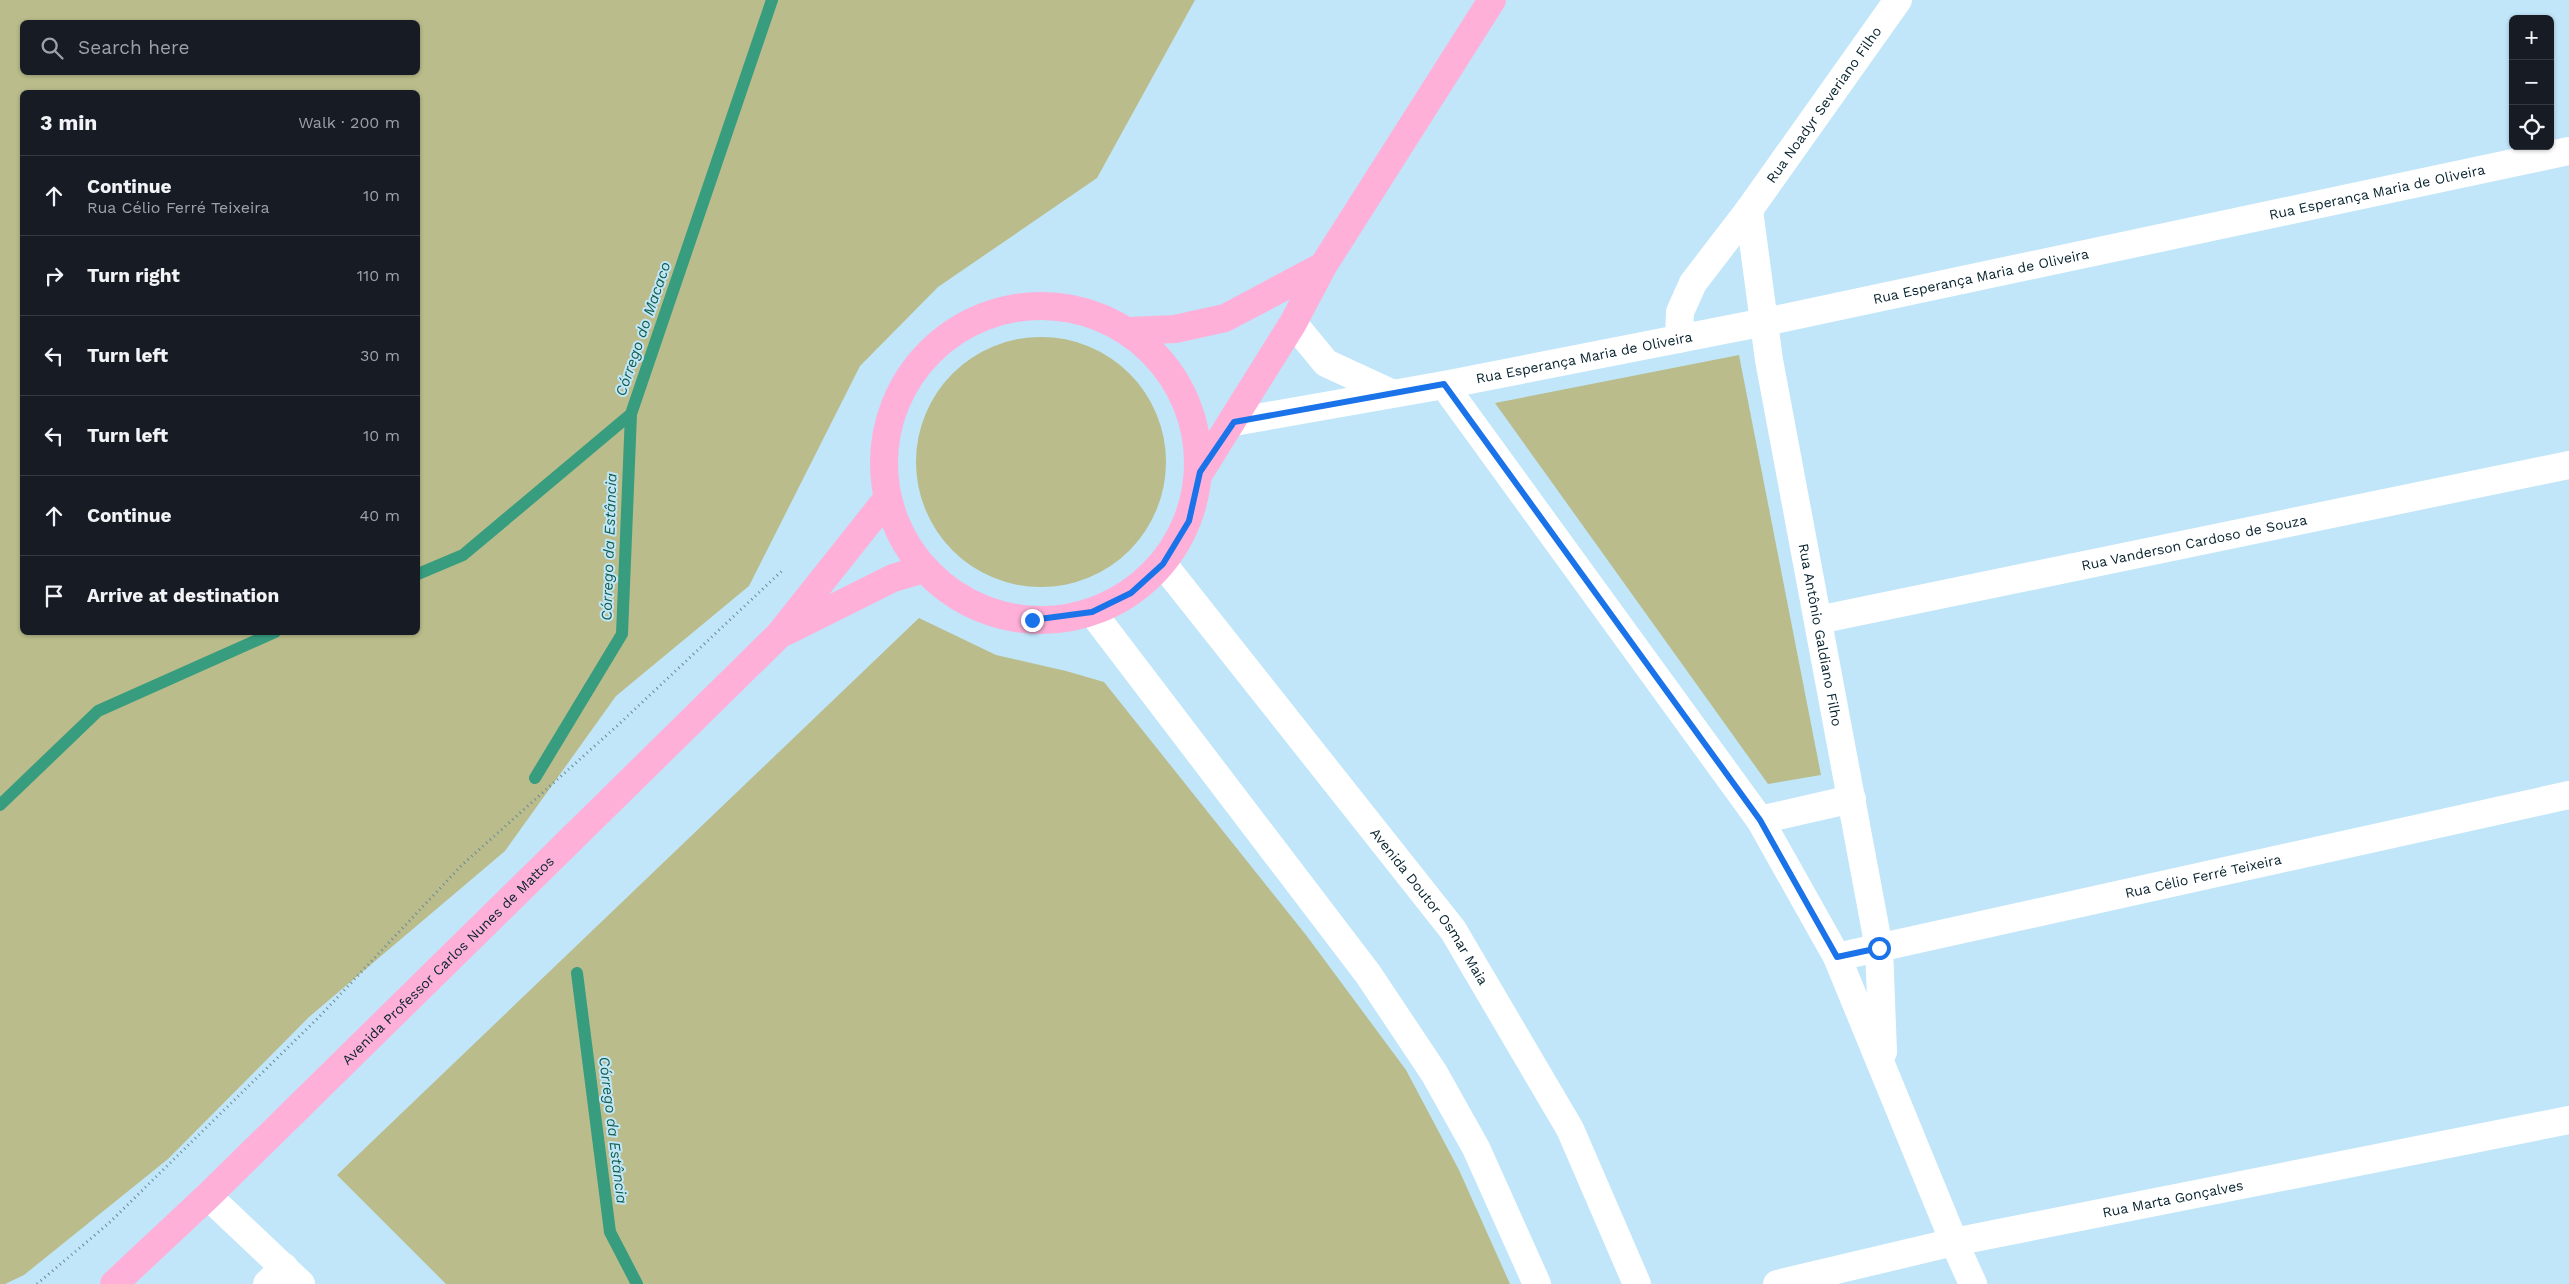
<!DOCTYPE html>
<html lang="en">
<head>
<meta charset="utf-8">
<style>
	:root { --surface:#171b24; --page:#20242c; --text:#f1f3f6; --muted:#9ea1a6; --line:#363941 }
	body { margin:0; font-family:"Work Sans",sans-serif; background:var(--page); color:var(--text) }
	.controls { position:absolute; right:15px; top:15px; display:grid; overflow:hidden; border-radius:8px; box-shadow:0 1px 4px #0004 }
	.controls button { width:45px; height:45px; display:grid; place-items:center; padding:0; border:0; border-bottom:1px solid var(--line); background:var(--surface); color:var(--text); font:25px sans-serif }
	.stop { position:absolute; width:15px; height:15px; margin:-11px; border:4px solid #1a73e8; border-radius:50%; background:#fff }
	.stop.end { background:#1a73e8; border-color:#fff; box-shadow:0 1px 5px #0008 }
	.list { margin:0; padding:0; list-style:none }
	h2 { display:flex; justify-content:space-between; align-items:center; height:65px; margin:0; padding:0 20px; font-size:21px }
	h2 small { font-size:16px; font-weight:400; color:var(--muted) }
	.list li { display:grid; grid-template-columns:32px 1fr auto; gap:15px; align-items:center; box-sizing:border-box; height:80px; padding:0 20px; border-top:1px solid var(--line) }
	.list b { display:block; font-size:19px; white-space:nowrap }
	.list p { margin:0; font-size:16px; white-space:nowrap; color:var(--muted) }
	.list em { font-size:16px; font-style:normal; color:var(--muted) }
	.icon { flex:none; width:28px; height:28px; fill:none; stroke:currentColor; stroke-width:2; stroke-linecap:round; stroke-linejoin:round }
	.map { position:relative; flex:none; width:2569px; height:1284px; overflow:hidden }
	.search { position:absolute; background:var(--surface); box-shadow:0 1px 4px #0004; left:20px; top:20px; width:400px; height:55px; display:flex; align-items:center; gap:12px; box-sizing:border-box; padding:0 18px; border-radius:8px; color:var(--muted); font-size:19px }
	.panel { position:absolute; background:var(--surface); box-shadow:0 1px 4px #0004; left:20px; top:90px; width:400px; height:545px; border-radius:8px }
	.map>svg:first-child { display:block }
	.green { fill:#babc8b; fill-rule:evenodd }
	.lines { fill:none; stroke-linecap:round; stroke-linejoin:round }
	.stream { stroke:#379d7e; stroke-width:12 }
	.path { stroke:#698a99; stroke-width:3; stroke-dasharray:1 4; stroke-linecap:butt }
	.minor { stroke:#fff; stroke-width:28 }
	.major { stroke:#feb0d9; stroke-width:28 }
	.route { stroke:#1a73e8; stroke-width:6 }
	.labels { text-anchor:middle; stroke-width:4; stroke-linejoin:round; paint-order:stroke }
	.street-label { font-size:14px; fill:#07222e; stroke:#c1e6f9 }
	.water-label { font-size:15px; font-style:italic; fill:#105f4a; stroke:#c1e6f9 }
</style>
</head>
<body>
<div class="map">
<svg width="2569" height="1284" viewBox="0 0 2569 1284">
	<rect width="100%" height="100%" fill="#c1e6f9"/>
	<path class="green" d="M0,0h1195l-98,178 -159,109 -78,79 -111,220 -133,110 -111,155 -196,166 -141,142 -144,116 -19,9h-5zM418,22v50h-396v-50zM418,92v540h-396v-540z
		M916 462a125 125 0 1 1 250 0a125 125 0 1 1-250 0Z
		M1739,355l82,420 -53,9 -273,-381z
		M919,618l77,37 70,16 38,11 202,253 100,135 53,100 51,114h-1064l-109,-109z"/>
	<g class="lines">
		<path class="stream" d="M418,574l45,-19 168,-141 141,-414
			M535,778l87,-144 9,-220
			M0,805l98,-94 177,-79
			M577,973l33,259 27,52"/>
		<path class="path" d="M37,1284l71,-60 211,-207 143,-152 155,-139 167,-157"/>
		<g class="minor">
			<path id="s1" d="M1749,210l20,150 110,588 4,104"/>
			<path d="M1293,323l33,40 65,30"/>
			<path id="s2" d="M1679,339l1,-27 13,-29 56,-73 149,-210"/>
			<path d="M1444,385l316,435 77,137 117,285 19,42"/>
			<path id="s3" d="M1234,422l210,-37 321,-63 804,-171"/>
			<path id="s4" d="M1163,564l290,366 117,199 67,155"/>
			<path d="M1092,612l276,362 66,99 42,75 61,136"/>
			<path id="s5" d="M1818,620l751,-155"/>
			<path d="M1760,820l92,-21"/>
			<path id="s6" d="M1837,957l732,-162"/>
			<path d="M208,1196l93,88"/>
			<path d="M267,1284l17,-17"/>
			<path id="s7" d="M1777,1284l177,-42 615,-122"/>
		</g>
		<g class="major">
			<circle cx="1041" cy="463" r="157"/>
			<path d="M1129,331l46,-2 50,-11 98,-52"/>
			<path d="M1200,472l93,-149 30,-57 169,-266"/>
			<path d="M787,631l106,-53 31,-9"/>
			<path id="s8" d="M114,1284l94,-88 571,-561 108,-136"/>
		</g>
	</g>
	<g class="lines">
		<path class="route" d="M1032,620l60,-8 39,-19 32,-29 26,-43 11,-49 34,-50 210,-38 316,436 77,137 42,-9"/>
	</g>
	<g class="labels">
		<g class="street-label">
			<text dy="5" stroke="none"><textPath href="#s2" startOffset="280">Rua Noadyr Severiano Filho</textPath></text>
			<text dy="5" stroke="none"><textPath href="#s3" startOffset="1166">Rua Esperança Maria de Oliveira</textPath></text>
			<text dy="5" stroke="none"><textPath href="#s3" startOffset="761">Rua Esperança Maria de Oliveira</textPath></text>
			<text dy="5" stroke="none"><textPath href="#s3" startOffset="356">Rua Esperança Maria de Oliveira</textPath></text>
			<text dy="5" stroke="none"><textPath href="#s5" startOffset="384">Rua Vanderson Cardoso de Souza</textPath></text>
			<text dy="5" stroke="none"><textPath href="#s1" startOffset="431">Rua Antônio Galdiano Filho</textPath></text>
			<text dy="5" stroke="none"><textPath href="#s6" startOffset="375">Rua Célio Ferré Teixeira</textPath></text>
			<text dy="5" stroke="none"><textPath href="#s4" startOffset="434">Avenida Doutor Osmar Maia</textPath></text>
			<text dy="5" stroke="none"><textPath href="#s8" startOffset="465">Avenida Professor Carlos Nunes de Mattos</textPath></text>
			<text dy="5" stroke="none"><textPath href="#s7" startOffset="405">Rua Marta Gonçalves</textPath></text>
		</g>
		<g class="water-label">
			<text transform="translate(643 329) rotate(-71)" y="5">Córrego do Macaco</text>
			<text transform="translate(609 547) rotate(-88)" y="5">Córrego da Estância</text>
			<text transform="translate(613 1130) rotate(83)" y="5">Córrego da Estância</text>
		</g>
	</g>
</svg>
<div class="controls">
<button>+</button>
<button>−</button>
<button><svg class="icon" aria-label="locate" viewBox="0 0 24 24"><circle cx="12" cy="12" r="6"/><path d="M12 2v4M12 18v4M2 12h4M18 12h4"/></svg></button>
</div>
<div class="stop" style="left:1879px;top:948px"></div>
<div class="stop end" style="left:1032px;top:620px"></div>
<div class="search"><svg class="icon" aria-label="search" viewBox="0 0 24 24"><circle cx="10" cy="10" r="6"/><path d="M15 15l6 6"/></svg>Search here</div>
<section class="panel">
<h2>3 min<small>Walk · 200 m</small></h2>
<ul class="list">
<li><svg class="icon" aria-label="ahead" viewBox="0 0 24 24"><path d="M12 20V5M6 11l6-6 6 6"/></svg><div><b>Continue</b><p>Rua Célio Ferré Teixeira</p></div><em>10 m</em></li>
<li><svg class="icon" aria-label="right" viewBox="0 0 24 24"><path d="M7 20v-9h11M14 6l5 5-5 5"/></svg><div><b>Turn right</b></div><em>110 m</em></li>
<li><svg class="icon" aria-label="left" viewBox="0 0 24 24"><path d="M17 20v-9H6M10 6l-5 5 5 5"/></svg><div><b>Turn left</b></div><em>30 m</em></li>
<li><svg class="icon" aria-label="left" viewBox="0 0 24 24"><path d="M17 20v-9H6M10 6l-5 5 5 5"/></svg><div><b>Turn left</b></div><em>10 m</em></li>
<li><svg class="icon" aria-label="ahead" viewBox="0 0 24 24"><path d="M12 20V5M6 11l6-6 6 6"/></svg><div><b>Continue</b></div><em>40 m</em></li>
<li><svg class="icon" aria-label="arrive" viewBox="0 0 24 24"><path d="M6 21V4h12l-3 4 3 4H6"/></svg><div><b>Arrive at destination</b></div></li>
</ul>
</section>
</div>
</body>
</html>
